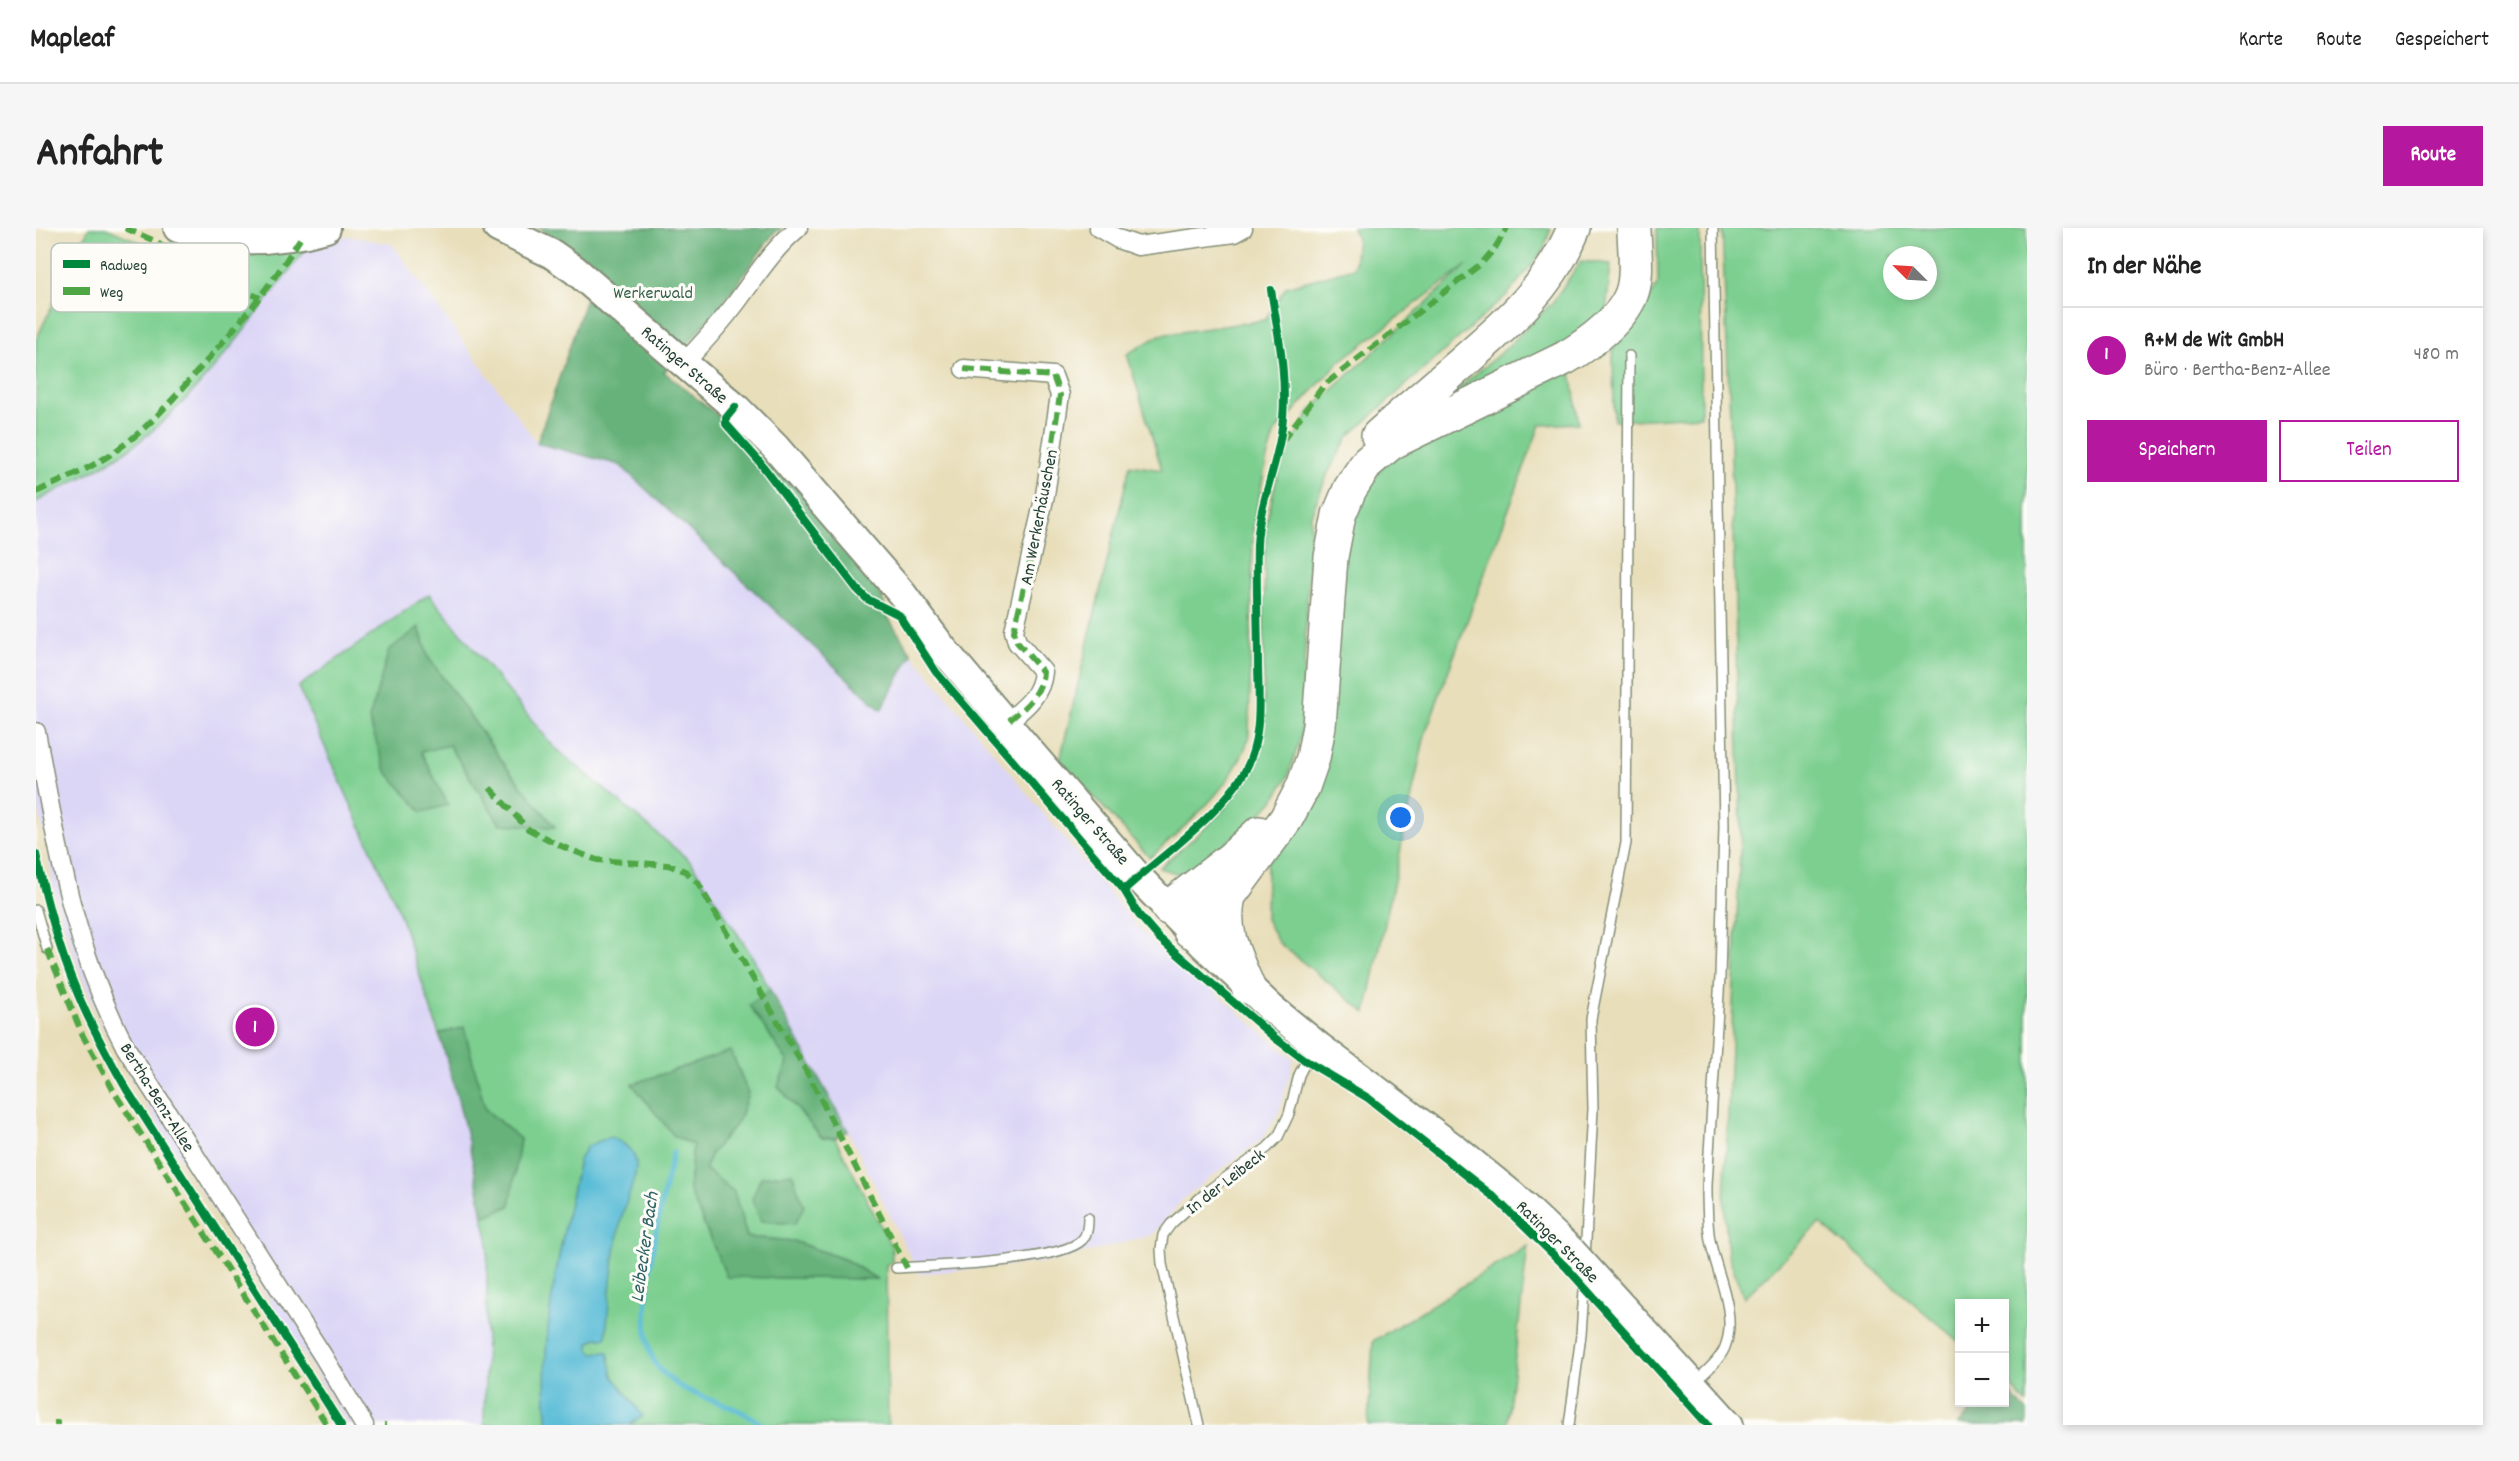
<!DOCTYPE html>
<html lang="de">
<head>
<meta charset="utf-8">
<style>
	:root { --surface:#fff; --page:#f6f6f6; --text:#222; --muted:#767676; --line:#e0e0e0; --accent:#b5179e }
	body { margin:0; font-family:Dekko,sans-serif; background:var(--page); color:var(--text) }
	.controls { position:absolute; right:18px; bottom:18px; display:grid; overflow:hidden; border-radius:0px; box-shadow:0 3px 9px #0003 }
	.controls button { width:54px; height:54px; display:grid; place-items:center; padding:0; border:0; border-bottom:2px solid var(--line); background:var(--surface); color:var(--text); font:30px sans-serif }
	.compass { position:absolute; left:1847px; top:18px; width:54px; height:54px; border-radius:50%; background:var(--surface); box-shadow:0 3px 9px #0003; rotate:294deg }
	.you { position:absolute; left:1365px; top:590px; width:21px; height:21px; margin:-15px; border:4px solid #fff; border-radius:50%; background:#1a73e8; box-shadow:0 0 0 9px #1a73e833 }
	.badge { display:grid; place-items:center; width:39px; height:39px; border-radius:50%; background:var(--accent); color:#fff; font-size:20px; font-weight:700 }
	.pin { position:absolute; translate:-50% -50%; border:3px solid #fff; box-shadow:0 2px 6px #0006 }
	.list { margin:0; padding:0; list-style:none }
	h2 { display:flex; justify-content:space-between; align-items:center; height:78px; margin:0; padding:0 24px; font-size:26px }
	h2 small { font-size:20px; font-weight:400; color:var(--muted) }
	.list li { display:grid; grid-template-columns:39px 1fr auto; gap:18px; align-items:center; box-sizing:border-box; height:96px; padding:0 24px; border-top:2px solid var(--line) }
	.list b { display:block; font-size:22px; white-space:nowrap }
	.list p { margin:0; font-size:20px; white-space:nowrap; color:var(--muted) }
	.list em { font-size:20px; font-style:normal; color:var(--muted) }
	.actions { display:flex; gap:12px; padding:18px 24px }
	.actions a { flex:1; padding:14px 0; border:2px solid var(--accent); border-radius:0px; text-align:center; font-size:21px; color:var(--accent) }
	.actions .main { background:var(--accent); color:#fff }
	.map { position:relative; flex:none; width:1991px; height:1197px; overflow:hidden; border-radius:0px }
	header { display:flex; align-items:center; gap:36px; box-sizing:border-box; height:84px; padding:0 30px; background:var(--surface); border-bottom:2px solid var(--line) }
	header strong { font-size:28px }
	nav { display:flex; gap:33px; margin-inline-start:auto; font-size:21px }
	.intro { display:flex; align-items:center; justify-content:space-between; box-sizing:border-box; height:144px; padding:0 36px }
	h1 { margin:0; font-size:42px }
	.button { padding:15px 27px; border-radius:0px; background:var(--accent); color:#fff; font-size:21px; font-weight:700 }
	main { display:flex; gap:36px; padding:0 36px }
	aside { flex:1; background:var(--surface); border-radius:0px; box-shadow:0 3px 9px #0003 }
	.map>svg:first-child { display:block }
	.built { fill:#dcd6f6 }
	.green { fill:#7dcf90; stroke:#4e8662; stroke-width:1.5; fill-rule:evenodd }
	.forest { fill:#66b27a; stroke:#427857; stroke-width:1.5 }
	.water { fill:#57bbd6; stroke:#3b7c85; stroke-width:1.5 }
	.lines { fill:none; stroke-linecap:round; stroke-linejoin:round }
	.stream { stroke:#57bbd6; stroke-width:5 }
	.lane-casing { stroke:#848e77; stroke-width:12 }
	.street-casing { stroke:#848e77; stroke-width:21 }
	.primary-casing { stroke:#848e77; stroke-width:32 }
	.highway-casing { stroke:#848e77; stroke-width:36 }
	.lane { stroke:#fff; stroke-width:9 }
	.street { stroke:#fff; stroke-width:18 }
	.primary { stroke:#fff; stroke-width:28 }
	.highway { stroke:#fff; stroke-width:33 }
	.primary-bridge-casing { stroke:#848e77; stroke-width:32; stroke-linecap:butt }
	.primary-bridge { stroke:#fff; stroke-width:28 }
	.quiet { stroke:#4fa644; stroke-width:6; stroke-dasharray:12 6; stroke-linecap:butt }
	.cycleway-casing { stroke:#fdfcf7; stroke-width:11 }
	.cycleway { stroke:#00873e; stroke-width:8 }
	.labels { text-anchor:middle; stroke-width:6; stroke-linejoin:round; paint-order:stroke }
	.park-label { font-size:18px; fill:#36624b; stroke:#fdfcf7 }
	.street-label { font-size:18px; fill:#1f3d34; stroke:#fdfcf7 }
	.water-label { font-size:20px; font-style:italic; fill:#306365; stroke:#fdfcf7 }
	.key { fill:#fdfcf7; stroke:#bac3bc; stroke-width:1.5 }
	.key-label { font-size:16px; fill:#1f3d34 }
</style>
</head>
<body>
<header>
<strong>Mapleaf</strong>
<nav><a>Karte</a><a>Route</a><a>Gespeichert</a></nav>
</header>
<div class="intro"><h1>Anfahrt</h1><a class="button">Route</a></div>
<main>
<div class="map">
<svg width="1991" height="1197" viewBox="0 0 1991 1197">
	<rect width="100%" height="100%" fill="#fdfcf7"/>
	<filter id="ink" filterUnits="userSpaceOnUse"><feTurbulence type="fractalNoise" baseFrequency=".0167" numOctaves="2"/><feDisplacementMap in="SourceGraphic" scale="12" xChannelSelector="R" yChannelSelector="G"/><feConvolveMatrix kernelMatrix="1 2 1 2 8 2 1 2 1" color-interpolation-filters="sRGB"/></filter>
	<filter id="wash" filterUnits="userSpaceOnUse"><feTurbulence type="fractalNoise" baseFrequency=".008" numOctaves="4" result="noise"/><feDisplacementMap in="SourceGraphic" scale="24" xChannelSelector="R" yChannelSelector="G"/><feGaussianBlur stdDeviation="1.35" result="paint"/><feColorMatrix in="noise" values="0 0 0 0 0 0 0 0 0 0 0 0 0 0 0 0 0 1.4 0 .05"/><feComposite in="paint" operator="in"/></filter>
	<g filter="url(#wash)">
		<rect width="100%" height="100%" fill="#e8deba"/>
		<path class="built" d="M311,8l45,8 145,199 83,22 261,245 31,-56 222,269 43,45 34,20 83,72 -15,52 -16,26 -78,59 -33,38 -97,26 -136,13 -71,-143 -96,-175 -62,-95 -137,-115 -115,-141 -140,82 100,222 59,184 16,64 15,81 -4,187h-136l-214,-340 -30,-55 -24,-58 -22,-65 -22,-111v-294l85,-48 53,-43 36,-39 97,-124z"/>
		<path class="green" d="M53,0h17l48,20 20,-5 34,8 44,4 55,-7c-53,68 -114,160 -187,207 -26,17 -56,31 -84,47v-162z
			M1317,0h198l-8,23 -35,43 -159,142 -21,37 -17,42 -10,220 -13,42 -13,21 -16,18 -65,53 -15,5 -20,-6c47,-42 89,-69 104,-133l2,-208 16,-66 30,-51 156,-145 -128,97 -64,70 -8,26 -14,69 -4,211c-18,53 -60,83 -99,120l-90,-98 70,-295 32,5 -35,-116 33,-19 105,-15 21,-33 68,-19 3,-29z
			M1621,0h43l1,188 -87,5 -1,-72 45,-64z
			M1686,0h305v1176l-22,-24 -1,-76h-44l-1,38 -139,-119 -76,75 -16,-43 -4,-55 17,-369 -11,-415zM1856,27h36v36h-36z
			M1545,33l30,3 -5,48 -27,24 -151,78 76,-64 48,-47z
			M1534,138l9,57 -39,2 -115,309 -59,279 -88,-71 -12,-23 1,-56 40,-61 38,-280 41,-60z
			M393,366l124,152 137,115 62,95 18,34 -20,15 38,57 -10,24 44,52h13l57,110v14l-6,3 2,160h-404l4,-187 -5,-21 27,-11 10,-67 -35,-30 -21,-81 -25,6 -41,-125 -100,-222zM383,400l9,29 79,111 47,59 -54,-3 -51,-79 -28,7 27,53 -79,-85zM695,823l17,42 -9,27 -29,35 -5,14 29,23 13,45 46,4 53,19 29,19 -148,-2 -38,-87 4,-46 -61,-60z
			M1492,1018l-21,179h-139l5,-84z"/>
		<path class="forest" d="M502,0h244l-9,6 -47,65 -62,73 116,94 97,116 12,37 23,35 -31,56 -261,-245 -83,-22 60,-177z
			M383,399l9,30 79,111 48,59 -55,-3 -51,-79 -28,7 27,53 -26,7 -36,-41 -17,-51 20,-70z
			M734,762l78,141 -13,7h-13l-44,-52 10,-24 -39,-57z
			M428,799l21,82 35,30 -10,67 -27,11c-10,-63 -25,-122 -44,-183z
			M695,823l17,42 -9,27 -29,35 -5,14 29,23 13,45 46,4 53,19 31,19 -150,-2 -38,-87 4,-45 -19,-9 -42,-52z
			M756,945l12,33 -9,18 -34,-3 -9,-22 9,-22z
			M1969,1160l22,24v13h-69l22,-22 24,-1z"/>
		<path class="water" d="M574,909c12,4 27,15 26,29 0,17 -13,40 -16,58 -8,38 -11,76 -14,114h-9l-8,5v5l3,5 16,-1 5,24 30,40 -14,9h-81c-11,-88 13,-179 31,-265l8,-14z"/>
		<g class="lines">
			<path class="stream" d="M637,925c-11,46 -39,161 -21,204 4,10 12,17 20,24 25,19 66,23 91,44"/>
		</g>
	</g>
	<g filter="url(#ink)">
		<g class="lines">
			<defs>
				<path id="lane" d="M0,682l11,39
					M1549,1031l8,-150 -2,-90 35,-176 3,-487
					M860,1040c35,-2 165,-6 186,-28 6,-6 6,-15 6,-22
					M1658,1155c11,-11 28,-24 32,-39 11,-32 -10,-72 -16,-104 -3,-18 -3,-37 -3,-55l13,-208 4,-151 -11,-598
					M1163,1197l-37,-161 -1,-15 2,-14 8,-11 39,-35 57,-41 11,-11 11,-23 10,-39 7,-14
					M1533,1197l12,-90 4,-60"/>
				<path id="street" d="M1063,0l19,11 20,7 96,-13 9,-5
					M648,135c18,-19 36,-39 52,-60 20,-27 36,-53 62,-75
					M928,141l89,7 7,19 -15,100 -31,136 3,11 26,30c-2,24 -19,36 -37,51
					M0,504c21,112 36,214 90,316l197,308 41,69"/>
				<path id="primary" d="M142,0c49,16 99,14 148,0
					M462,0l54,26 23,16 162,139 38,38 128,148 40,54 88,104 107,124 65,67 68,64 48,39 136,102 58,47 58,55
					M1626,1123l67,74"/>
				<path id="highway" d="M1342,208c27,-24 55,-48 83,-72 46,-40 90,-78 113,-136
					M1193,668c-8,35 6,60 19,91
					M1132,680l65,-51 26,-24
					M1154,703l39,-35 57,-77 17,-32 10,-29 6,-32 12,-169 8,-42 11,-26 9,-14 9,-13 23,-19 174,-85c24,-14 61,-41 68,-69 5,-18 1,-42 1,-61"/>
			</defs>
			<use href="#lane" class="lane-casing"/>
			<use href="#street" class="street-casing"/>
			<use href="#primary" class="primary-casing"/>
			<use href="#highway" class="highway-casing"/>
			<use href="#lane" class="lane"/>
			<use href="#street" class="street"/>
			<use href="#primary" class="primary"/>
			<use href="#highway" class="highway"/>
			<defs>
				<path id="primary-bridge" d="M1535,1023l91,100"/>
			</defs>
			<use href="#primary-bridge" class="primary-bridge-casing"/>
			<use href="#primary-bridge" class="primary-bridge"/>
			<path class="quiet" d="M89,0l34,15 33,23 68,32
				M928,141l89,7 7,19 -15,100 -31,136 3,11 26,30c-2,24 -19,36 -37,51
				M1247,212l41,-55 158,-122 13,-15 12,-20
				M0,264c26,-12 54,-23 78,-40 34,-23 61,-55 88,-86 37,-42 72,-84 101,-132
				M454,560l38,41 33,17 36,14 71,5 17,6 13,12 111,193 98,192
				M11,721l36,87 33,59 211,330
				M21,1192v5
				M348,1197h2"/>
			<defs>
				<path id="cycleway" d="M699,179l-9,11v6l32,36 99,129 10,10 32,16 37,57 188,218 15,25 20,23 116,100 31,23 62,37 126,99 73,71 141,157
					M0,626c10,46 21,90 39,133 14,36 33,70 52,103l214,335
					M1088,662c37,-34 95,-74 120,-117 18,-32 15,-70 14,-106 0,-41 -2,-82 -1,-123 2,-38 18,-73 24,-110 8,-49 -2,-96 -10,-144"/>
			</defs>
			<use href="#cycleway" class="cycleway-casing"/>
			<use href="#cycleway" class="cycleway"/>
		</g>
	</g>
	<g class="labels">
		<g class="park-label">
			<text x="617" y="70">Werkerwald</text>
		</g>
		<g class="street-label">
			<text transform="translate(649 136) rotate(41)" y="6">Ratinger Straße</text>
			<text transform="translate(1002 289) rotate(-79)" y="6">Am Werkerhäuschen</text>
			<text transform="translate(1055 593) rotate(49)" y="6">Ratinger Straße</text>
			<text transform="translate(122 869) rotate(58)" y="6">Bertha-Benz-Allee</text>
			<text transform="translate(1189 953) rotate(-38)" y="6">In der Leibeck</text>
			<text transform="translate(1522 1013) rotate(45)" y="6">Ratinger Straße</text>
		</g>
		<g class="water-label">
			<text transform="translate(607 1019) rotate(-82)" y="7">Leibecker Bach</text>
		</g>
	</g>
	<rect x="15" y="15" width="198" height="69" rx="9" class="key"/>
	<rect x="27" y="32" width="27" height="8" fill="#00873e"/>
	<rect x="27" y="59" width="27" height="8" fill="#4fa644"/>
	<g class="key-label">
		<text x="64" y="42">Radweg</text>
		<text x="64" y="69">Weg</text>
	</g>
</svg>
<div class="controls">
<button>+</button>
<button>−</button>
</div>
<svg class="compass" viewBox="-18 -18 36 36"><path d="M0-13l5 13h-10z" fill="#e53935"/><path d="M0 13l5-13h-10z" fill="#767676"/></svg>
<div class="you"></div>
<div class="pin badge" style="left:219px;top:799px">1</div>
</div>
<aside>
<h2>In der Nähe<small></small></h2>
<ul class="list">
<li><span class="badge">1</span><div><b>R+M de Wit GmbH</b><p>Büro · Bertha-Benz-Allee</p></div><em>480 m</em></li>
</ul>
<div class="actions"><a class="main">Speichern</a><a>Teilen</a></div>
</aside>
</main>
</body>
</html>
